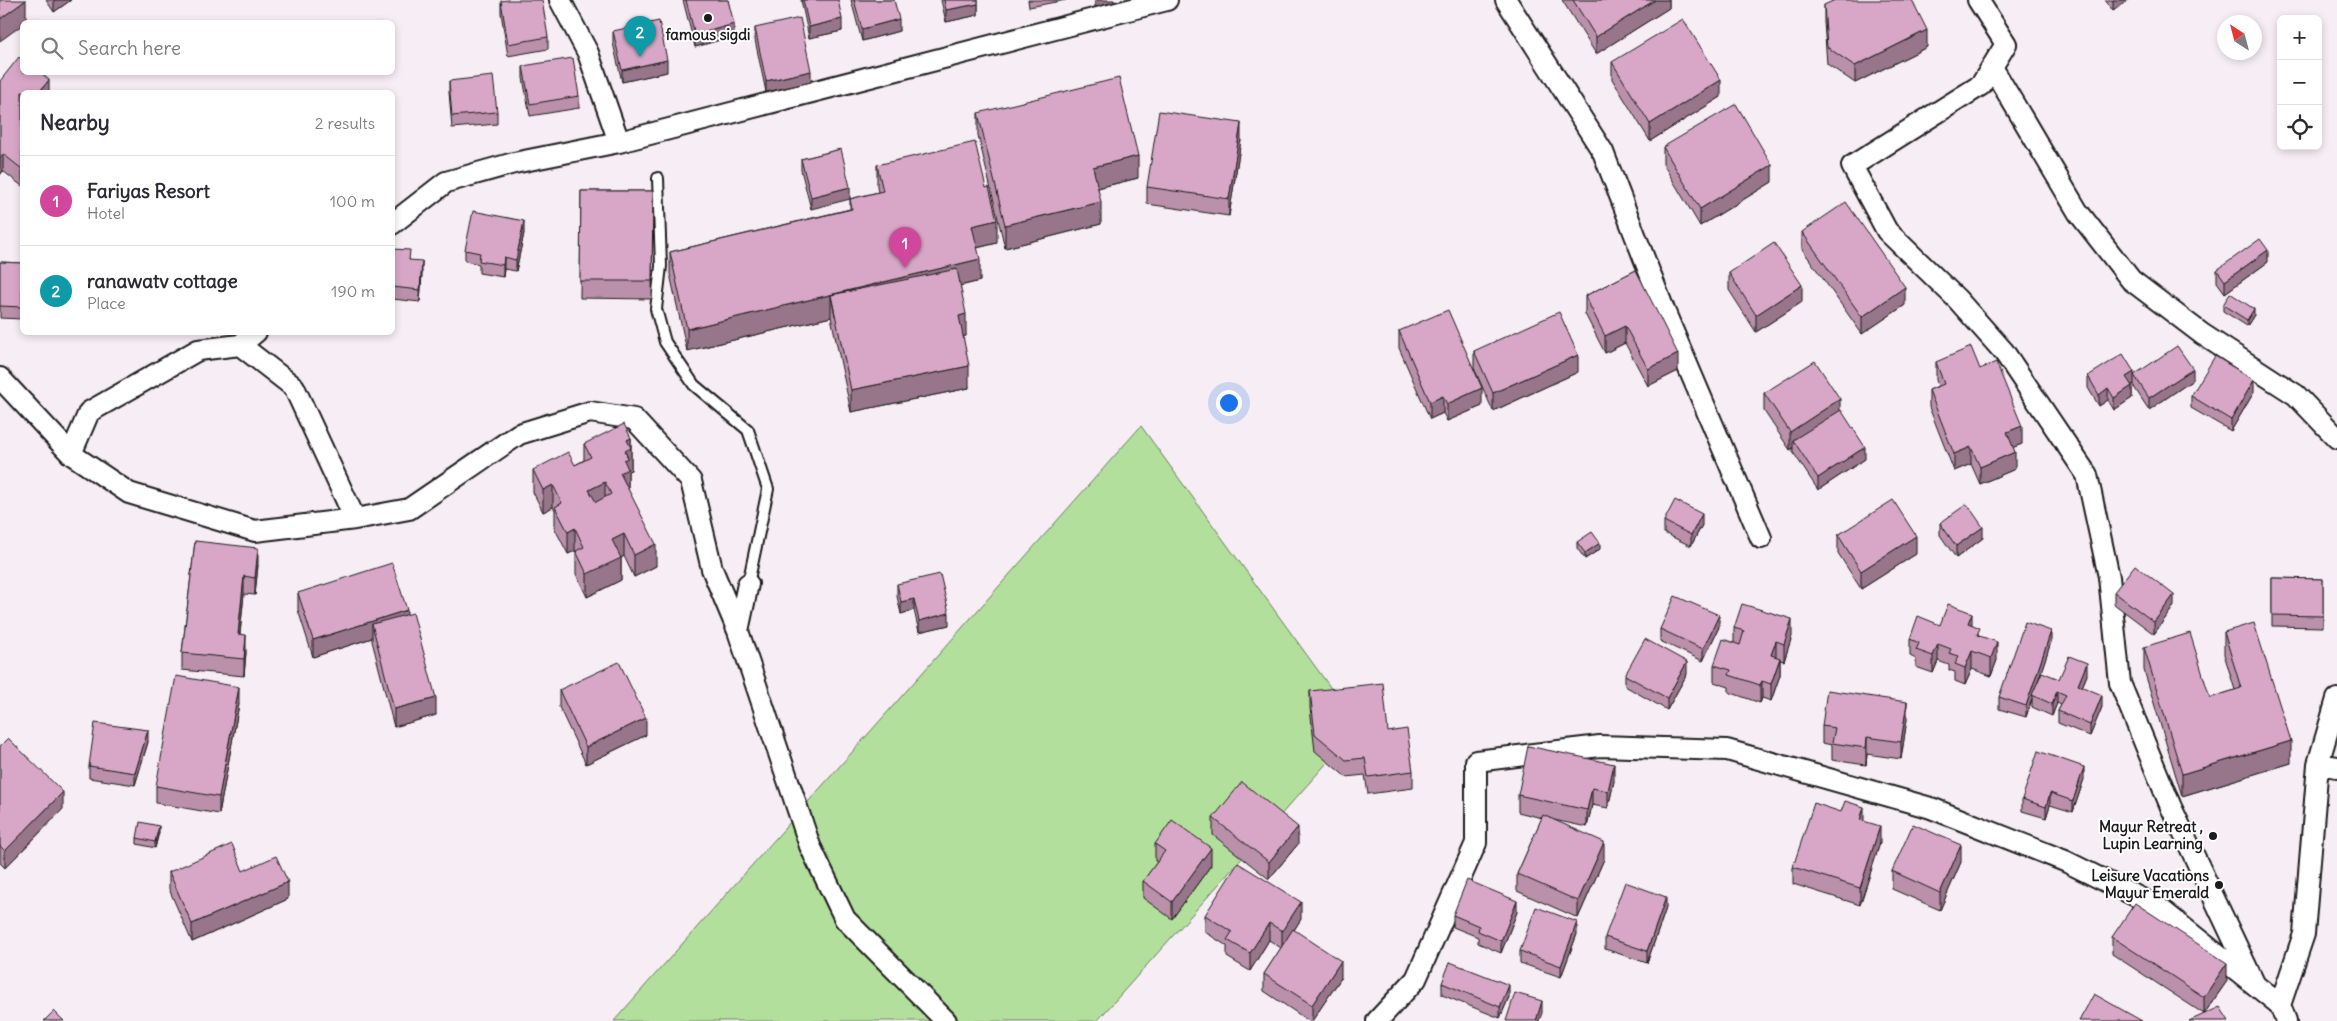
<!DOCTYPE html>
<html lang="en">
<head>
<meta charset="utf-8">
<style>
	:root { --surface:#fff; --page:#f7f7f7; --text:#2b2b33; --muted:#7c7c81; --line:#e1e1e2; --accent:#7c3aed }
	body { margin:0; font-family:Delius,sans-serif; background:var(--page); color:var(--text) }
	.controls { position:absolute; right:15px; top:15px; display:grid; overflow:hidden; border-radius:8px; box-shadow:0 2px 8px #0003 }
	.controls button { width:45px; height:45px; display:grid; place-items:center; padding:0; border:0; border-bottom:1px solid var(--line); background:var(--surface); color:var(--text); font:25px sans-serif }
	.compass { position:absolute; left:2217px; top:15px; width:45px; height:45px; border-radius:50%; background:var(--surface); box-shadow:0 2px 8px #0003; rotate:324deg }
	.you { position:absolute; left:1228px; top:402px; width:18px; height:18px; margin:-12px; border:4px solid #fff; border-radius:50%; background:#1a73e8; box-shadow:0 0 0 8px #1a73e833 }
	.badge { display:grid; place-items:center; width:32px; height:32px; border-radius:50%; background:var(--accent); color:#fff; font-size:16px; font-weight:700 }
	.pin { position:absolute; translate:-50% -41px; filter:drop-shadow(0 1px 2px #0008) }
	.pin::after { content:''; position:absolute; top:26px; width:18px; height:15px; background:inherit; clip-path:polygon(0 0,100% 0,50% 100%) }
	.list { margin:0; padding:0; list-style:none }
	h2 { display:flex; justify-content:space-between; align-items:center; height:65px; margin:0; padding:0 20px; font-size:21px }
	h2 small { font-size:16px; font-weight:400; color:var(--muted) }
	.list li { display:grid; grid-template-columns:32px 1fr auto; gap:15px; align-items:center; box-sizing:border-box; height:90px; padding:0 20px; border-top:1px solid var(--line) }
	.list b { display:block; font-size:19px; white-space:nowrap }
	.list p { margin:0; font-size:16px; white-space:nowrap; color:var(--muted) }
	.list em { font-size:16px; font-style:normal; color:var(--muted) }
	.icon { flex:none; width:28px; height:28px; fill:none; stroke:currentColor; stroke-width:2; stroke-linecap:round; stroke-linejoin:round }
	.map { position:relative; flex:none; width:2337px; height:1021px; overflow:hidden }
	.search { position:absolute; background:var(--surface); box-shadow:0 2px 8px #0003; left:20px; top:20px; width:375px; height:55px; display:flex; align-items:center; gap:12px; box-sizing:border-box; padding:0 18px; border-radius:8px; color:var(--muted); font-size:19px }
	.panel { position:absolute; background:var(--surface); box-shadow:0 2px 8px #0003; left:20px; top:90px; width:375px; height:245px; border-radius:8px }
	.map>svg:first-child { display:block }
	.green { fill:#b3df9c; stroke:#687e5c }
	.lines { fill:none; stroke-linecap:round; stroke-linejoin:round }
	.service-casing { stroke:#1c1c1c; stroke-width:14 }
	.minor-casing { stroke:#1c1c1c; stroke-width:24 }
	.service { stroke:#fff; stroke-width:10 }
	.minor { stroke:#fff; stroke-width:20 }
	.wall { fill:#ba90ab; stroke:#1c1c1c }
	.shaded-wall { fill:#97758b; stroke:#1c1c1c }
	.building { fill:#d8a7c7; stroke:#1c1c1c; fill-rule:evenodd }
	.poi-dot { fill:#1c1c1c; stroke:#fff; stroke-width:2 }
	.labels { text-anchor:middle; stroke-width:4; stroke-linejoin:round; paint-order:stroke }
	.poi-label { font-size:15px; font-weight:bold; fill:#1c1c1c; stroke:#fff; text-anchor:end }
</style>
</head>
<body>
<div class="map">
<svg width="2337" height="1021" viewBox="0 0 2337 1021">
	<rect width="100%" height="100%" fill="#f7edf4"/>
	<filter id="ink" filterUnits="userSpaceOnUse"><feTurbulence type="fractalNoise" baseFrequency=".02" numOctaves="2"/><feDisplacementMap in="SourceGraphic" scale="10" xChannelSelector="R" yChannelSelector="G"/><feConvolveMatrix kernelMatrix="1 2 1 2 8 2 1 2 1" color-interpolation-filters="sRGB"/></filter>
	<g filter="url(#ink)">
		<path class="green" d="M1141,426l218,301 -262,294h-483z"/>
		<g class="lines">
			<defs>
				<path id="service" d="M658,178l3,88 -5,43 9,33 29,43 54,45 20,59 -20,95"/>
				<path id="minor" d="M1506,0l97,152 63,163 95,223
					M1978,0l28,44 -25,41 -129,81 35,65 70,68 47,53 83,123 22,102 11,106 51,124 84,178
					M1992,67l86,145 53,68 71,54 94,61 41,43
					M619,142l548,-142
					M392,224l54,-42 68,-19 105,-21 -31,-89 -28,-53
					M240,345l16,-13
					M0,378l71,76 58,39 126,38 100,-12 54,-10 110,-75 71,-22 44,7 57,62 21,88 26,62 72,215 35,73 101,102
					M71,454l18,-42 109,-62 42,-5 54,42 61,132
					M738,631l10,-47
					M2318,764l19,3
					M1377,1021l39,-42 60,-136v-82l124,-15 127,4 204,58 134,53 93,46 122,98
					M2286,1021l-6,-16 24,-71 14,-170 19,-65"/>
			</defs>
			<use href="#service" class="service-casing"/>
			<use href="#minor" class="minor-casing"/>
			<use href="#service" class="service"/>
			<use href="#minor" class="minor"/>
		</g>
		<path class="wall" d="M46,0h25l-17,12z
			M683,0h45l6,36 -39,11z
			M801,0h37l4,31 -33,7z
			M851,0h43l5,31 -37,10z
			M941,0h37v15l-32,7z
			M1028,0h38l-37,7z
			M1562,0h107v8l-73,46z
			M2105,0h23l-15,11z
			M501,1l47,36v12l-40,7 -7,-43z
			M1824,5l103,42 -72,36 -28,-19 -3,-42z
			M755,28l56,54 -45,10 -11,-52z
			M613,31l54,41 -45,10 -9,-39z
			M1612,62l109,35 -71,44 -38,-62z
			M523,66l56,30v12l-49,8 -7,-38z
			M0,81l49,11h-27v94l-19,-15 -3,4z
			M449,81l48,31v12l-45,4 -3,-36z
			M978,113l160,65 -40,10 3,36 -96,24 -27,-113z
			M1241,140l-12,76 -82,-12v-17z
			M1663,147l109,35 -72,44 -37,-62z
			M841,149l-30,60 -10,-39v-11z
			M877,165l120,78 -20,5 3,33 -20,5 6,50 -3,1 6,51 -118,24 -20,-95 -144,34 -17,-77v-22l180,-43v-10l28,-7 -1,-5z
			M581,191h72l-1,108 -72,-1z
			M1802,232l103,73 -43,29 -60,-85z
			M524,233l-8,38 -12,-2 -1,8 -24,-4v-9l-14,-3v-11z
			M392,249l18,11 12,13 -2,29 -28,-3z
			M0,262l22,1v56l-22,-1z
			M2268,262l-43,31 -8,-11v-12z
			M1636,270l42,101 -30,15 -23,-43 -20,10 -20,-39v-18z
			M1729,273l73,29 -46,30 -27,-42z
			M2223,305l31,10 -7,11 -24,-15z
			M1399,331l83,75 -35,15 -4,-8 -13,6 -31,-71z
			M1474,351l104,21 -85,39 -19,-43z
			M1936,362l44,7 42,75 -9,3 2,22 -35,15 -9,-20 -17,7 -25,-64v-17l9,-4 -2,-6z
			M2134,375l59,5 -44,30 -15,-23v-3l-2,1v13l-18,12 -6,-10 -9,6 -11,-18v-12z
			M2254,392l-23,39 -40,-23v-12z
			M1764,393l76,17 25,49 -47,31 -25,-38v-4l-3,2 -26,-39z
			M631,438v32l-3,1v19l28,76 -22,11 -10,-21 -3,2v22l-34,17 -11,-23v-22l-1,-1 -7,3 -13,-25v-19l-2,-3 -10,5 -10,-20v-22l42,-5 9,-5v-16z
			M1664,521l38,4 -11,21 -27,-13z
			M1940,523l43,15 -27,20 -16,-23z
			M1838,535l78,19 -55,35 -23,-36z
			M195,541l63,24 -3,30 -11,-1 -4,40 6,18 -2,24 -62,-6v-17z
			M1577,542l23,7 -15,10 -8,-11z
			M2272,578l51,1v48l-51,-1z
			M897,584l52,41 -30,7 -5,-22 -13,4 -4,-18z
			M2114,592l60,14 -20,28 -40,-30z
			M298,593l109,21 29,101 -42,12 -22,-86v-3l-59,19 -15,-47z
			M1940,625h32l25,35 -6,16 -19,-7 -7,16 -10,-4v-9l-6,-2v-5l-11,-4 -5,12 -17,-6v-8l-6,-3v-17z
			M1719,627l-16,34 -43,-20v-12z
			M1734,628l58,8 -8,25 -4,-1v15l-9,26 -9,-3 -2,5 -31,-11v-5l-15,-5v-17l20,-22z
			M2224,632l67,131 -109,33 -38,-126v-23l66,51 25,-8 -11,-36z
			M2051,642l-13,38 21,-1 28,-4 -5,12 20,20 -12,29 -32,-13v-12l3,-6 -4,-2 -5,13 -20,-9v-8l-6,18 -27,-8v-12z
			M1687,674l-20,36 -42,-24v-11z
			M559,690l87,45 -60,29 -27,-57z
			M1310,691l78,41 25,39v17l-45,6 -3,-19 -19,2 -31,-26 -5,-43z
			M239,704l-20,110 -63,-11v-17z
			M1907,719l-6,40 -34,-5 -1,11 -34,-5v-15l-10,-2v-17z
			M148,742l-13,43 -46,-7v-12z
			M0,746l63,63 -58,59 -5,-5z
			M2084,779l-11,33 -23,-7 -4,13 -24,-7v-12z
			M1614,781l-6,27 -16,-3 -5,22 -33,-7 50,39 -26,59 -61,-27v-17l25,-56 -24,-6v-17z
			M1213,818l85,26 -29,35 -56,-44z
			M1864,821l16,22 -20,62 -67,-21v-17z
			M159,832l-4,16 -18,-4v-6z
			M1155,844l56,21 -39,54 -29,-21v-17l14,-19 -2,-1z
			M1961,862l-21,48 -48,-21v-18z
			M243,871l45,28 -96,43 -23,-53v-17z
			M1666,908l-19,55 -42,-14v-12z
			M1517,912l-16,41 -23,-10v-6l-25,-10v-12z
			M1205,915l96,4 -7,11 47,48 -29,43h-3l-45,-30v-17l17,-26 -12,-8 -19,31 -23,-14v-11l-22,-14z
			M1577,934l-16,43 -41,-14v-12z
			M2112,937l115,44 -23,33 -92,-60z
			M1442,983l67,14 -9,21 -58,-23z"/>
		<path class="shaded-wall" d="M26,0v22h-4v3l-22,16v-22z
			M54,0h17l-17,12z
			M1095,0h19v2l-19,5z
			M1655,0h14v8l-73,46v-17z
			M2113,0h15l-15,11z
			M978,4v11l-32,7v-12z
			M842,19v12l-33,7v-11z
			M899,19v12l-37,10v-12z
			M734,24v12l-39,11v-12z
			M1927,30v17l-72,36v-17z
			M667,60v12l-45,10v-12z
			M811,71v11l-45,10v-11z
			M49,80v12h-9v-1z
			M1721,80v17l-71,44v-17z
			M1241,123v17l-12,76v-17z
			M3,154v17l-3,4v-17z
			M1138,156v22l-45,11v-22z
			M1772,165v17l-72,44v-17z
			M850,187v12l-39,10v-12z
			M1101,202v22l-96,24v-23z
			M997,220v23l-25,6v-23z
			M524,221v12l-8,38v-11z
			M2268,250v12l-43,31v-12z
			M504,257v12l-1,8v-12z
			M980,259v22l-145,35 -4,-21v22l-144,34v-22z
			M422,261v12l-2,29v-12z
			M1802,285v17l-46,30v-17z
			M1905,287v18l-43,29v-17z
			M2254,309v6l-7,11v-6z
			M966,314v22l-7,2v-22z
			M1625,326v17l-20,10v-17z
			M1678,354v17l-30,15v-17z
			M1578,355v17l-85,39v-18z
			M969,366v22l-118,24v-22z
			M2193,369v11l-44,30v-12z
			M2134,372v12l-8,4v-11z
			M2254,380v12l-23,39v-11z
			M2132,386v12l-18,12v-12z
			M1482,388v18l-35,15v-17z
			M2108,388v12l-9,6v-11z
			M1443,396v17l-13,6v-17z
			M1840,399v18l-47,23v8l-3,2v-18z
			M2022,426v18l-15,6v-18z
			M631,438v32l-3,1v20l-8,-18 4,-13 3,-20z
			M1865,447v12l-47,31v-12z
			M1971,447v17l-17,7v-17z
			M2015,452v17l-35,15v-17z
			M605,482v22l-16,8v-22z
			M553,485v22l-10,5v-22z
			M1702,514v11l-11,21v-11z
			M1983,527v11l-27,20v-12z
			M575,528v23l-7,3v-22z
			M624,534v22l-3,2v22l-34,17v-23l25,-34z
			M1916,536v18l-55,35v-18z
			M1600,543v6l-15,10v-6z
			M656,544v22l-22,11v-22z
			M258,548v17l-3,30v-17z
			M244,576v18l-6,57v-17z
			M2174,595v11l-20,28v-12z
			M914,599v11l-13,4v-12z
			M407,610v17l-35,-3v14l-59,19v-17z
			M949,613v12l-30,7v-11z
			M1972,613v17l-4,-7z
			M1719,615v12l-16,34v-12z
			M1792,619v17l-8,25v-17z
			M2051,631v11l-18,54 -1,-1v4l-6,18v-11z
			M246,635v17l-2,24v-17z
			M1776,641v17l-5,-3z
			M1997,642v18l-6,16v-18z
			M1938,644v17l-5,12v-17z
			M1972,651v18l-7,16v-17z
			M1780,658v17l-9,26v-17z
			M1687,662v12l-20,36v-12z
			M2087,663v12l-9,22v-12z
			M1762,681v17l-2,5v-18z
			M239,687v17l-20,110v-17z
			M2057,691v12l-5,13v-12z
			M2102,695v12l-12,29v-11z
			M436,698v17l-42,12v-18z
			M1907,702v17l-6,40v-17z
			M646,718v17l-60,29v-17z
			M148,730v12l-13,43v-12z
			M1867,737v17l-1,11v-17z
			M2291,741v22l-109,33v-22z
			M1614,764v17l-6,27v-17z
			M2084,767v12l-11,33v-11z
			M1592,788v17l-5,22v-17z
			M63,792v17l-58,59v-17z
			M2050,793v12l-4,13v-11z
			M1864,807v17l-4,-4z
			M159,826v6l-4,16v-6z
			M1880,826v17l-20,62v-17z
			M1298,827v17l-29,35v-17z
			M1604,842v17l-26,59v-17z
			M1961,845v17l-21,48v-17z
			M1211,848v17l-39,54v-17z
			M288,882v17l-96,43v-18z
			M1666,897v11l-19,55v-12z
			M1517,901v11l-16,41v-12z
			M1301,902v17l-19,30v-18z
			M1577,922v12l-16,43v-11z
			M1269,923v17l-19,31v-18z
			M1341,961v17l-29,43v-16z
			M2227,963v18l-23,33v-17z
			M1509,985v12l-9,21v-11z
			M1542,1001v12l-3,8h-3z"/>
		<path class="building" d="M0,0h26l-26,19z
			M508,0h34l6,37 -40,7 -7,-43z
			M686,0h42l6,24 -39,11z
			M803,0h35l4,19 -33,8z
			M854,0h40l5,19 -37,10z
			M944,0h34v4l-32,6z
			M1573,0h82l-59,37z
			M1835,0h77l15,30 -72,36 -28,-19 -3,-42z
			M800,18l11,53 -45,10 -11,-53z
			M1683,19l38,61 -71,44 -38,-62z
			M659,21l8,39 -45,10 -9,-39z
			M19,57l3,3v12h18l9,8 -9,11 3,1h-21v77l-19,-15 -3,4v-77z
			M573,58l6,38 -49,8 -7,-38z
			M493,76l4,36 -45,4 -3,-35z
			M1119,78l19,78 -45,11 8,35 -96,23 -27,-112z
			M1736,104l36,61 -72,44 -37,-62z
			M1159,111l82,12 -12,76 -82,-12z
			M975,142l11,46 3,-1 8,33 -25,6 8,33 -293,70 -17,-77 182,-43 -2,-10 33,-8 -6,-26z
			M841,149l9,38 -39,10 -10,-38z
			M581,191h72l-1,90h-72z
			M1846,202l59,85 -43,30 -60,-85z
			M473,211l51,10 -8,39 -12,-3 -1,8 -24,-4 1,-8 -15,-3z
			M2260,239l8,11 -43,31 -8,-11z
			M1774,243l28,42 -46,30 -27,-42z
			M392,249l18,1 -1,10 13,1 -2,29 -28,-3z
			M0,262l22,1v44l-22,-1z
			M957,269l9,45 -7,2 10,50 -118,24 -20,-95z
			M1636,270l42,84 -30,15 -23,-43 -20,10 -20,-40z
			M2230,293l24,16 -7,11 -24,-15z
			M1448,310l34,78 -35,16 -4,-8 -13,6 -31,-71z
			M1559,312l19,43 -85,38 -19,-42z
			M2177,346l16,23 -44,29 -15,-23z
			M1971,347l9,22 16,-7 26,64 -15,6 8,20 -35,15 -9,-20 -17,7 -25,-64 15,-6 -8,-22z
			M2123,354l11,18 -8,5 6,9 -18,12 -6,-10 -9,7 -11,-19z
			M2215,356l39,24 -23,40 -40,-24z
			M1815,361l25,38 -50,33 -26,-39z
			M1841,410l24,37 -47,31 -25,-38z
			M624,424l7,14 -4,2 4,8 -6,3 3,7 -4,2 4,9 -8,4 36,71 -22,11 -10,-21 -12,6 9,18 -34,16 -11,-23 8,-4 -9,-19 -7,4 -13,-25 7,-4 -9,-18 -10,5 -10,-20 35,-18 7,13 16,-8 -7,-13zM605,482l6,12 -15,8 -7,-12z
			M1675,500l27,14 -11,21 -27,-14z
			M1893,500l23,36 -55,35 -23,-36z
			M1967,504l16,23 -27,19 -16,-23z
			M1592,532l8,11 -15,10 -8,-11z
			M195,541l63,7 -3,30 -11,-2 -6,58 8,1 -2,24 -62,-6z
			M392,563l15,47 -94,30 -15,-47z
			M2135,565l39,30 -20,27 -40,-30z
			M940,574l9,39 -30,8 -5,-22 -13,3 -4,-18z
			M2272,578l51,1v37l-51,-1z
			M1675,596l44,19 -16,34 -43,-20z
			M1742,604l50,15 -8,25 -8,-3 -5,14 9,3 -9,26 -9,-3 -2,4 -31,-10 2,-5 -17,-5 9,-26 17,6 4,-14 -10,-3z
			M1948,604l24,9 -4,10 12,5 -3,7 20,7 -6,16 -19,-7 -7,17 -10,-4 4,-8 -10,-3 2,-4 -13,-5 -5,12 -17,-6 3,-7 -9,-4 8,-23 22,9z
			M413,613l23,85 -42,11 -22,-85z
			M2025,622l26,9 -25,75 -27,-9z
			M2254,623l37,118 -109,33 -38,-127 46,-14 20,65 31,-10 -17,-56z
			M1645,639l42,23 -20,36 -42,-23z
			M2069,656l18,7 -9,22 24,10 -12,30 -32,-14 8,-16 -9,-4 -5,13 -20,-9 10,-23 17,7z
			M619,662l27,56 -60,29 -27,-57z
			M176,676l63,11 -20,110 -63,-11z
			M1383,683l5,49 19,-3 6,42 -45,6 -3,-19 -19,2 -31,-26 -5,-43z
			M1827,690l80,12 -6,40 -34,-5 -1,11 -34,-5 3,-15 -13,-2z
			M95,723l53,7 -13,43 -46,-7z
			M8,738l55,54 -58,59 -5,-5v-100z
			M1528,746l86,18 -6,27 -16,-3 -5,22 -69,-15z
			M2038,751l46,16 -11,34 -23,-8 -4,14 -24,-8z
			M1242,782l56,45 -29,35 -56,-44z
			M1845,801l19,6 -4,13 20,6 -20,62 -67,-21 21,-64 27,9z
			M1543,815l61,27 -26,59 -61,-27z
			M1172,820l39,28 -39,54 -29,-21 22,-30 -10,-7z
			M140,822l19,4 -4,16 -18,-4z
			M1913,824l48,21 -21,48 -48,-22z
			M232,844l11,27 33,-15 12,26 -96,42 -23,-52z
			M1238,863l63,39 -19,29 -13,-8 -19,30 -23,-13 5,-8 -27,-17z
			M1467,880l50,21 -16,40 -23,-10 1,-5 -26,-11z
			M1625,882l41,15 -19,54 -42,-14z
			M2135,903l92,60 -23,34 -92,-60z
			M1536,907l41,15 -16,44 -41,-15z
			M1293,929l48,32 -29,44 -48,-31z
			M1450,962l59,23 -9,22 -58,-24z
			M1515,993l27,8 -6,20h-30z
			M2094,994l48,27h-63z
			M2220,1007l9,14h-40z
			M54,1011l10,10h-20z"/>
	</g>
	<g class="poi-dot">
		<circle cx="708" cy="18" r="5"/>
		<circle cx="2213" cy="836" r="5"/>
		<circle cx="2219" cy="885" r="5"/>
	</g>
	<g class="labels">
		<g class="poi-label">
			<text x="708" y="40" text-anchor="middle">famous sigdi</text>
			<text x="2203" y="832">Mayur Retreat ,<tspan x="2203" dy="17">Lupin Learning</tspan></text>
			<text x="2209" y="881">Leisure Vacations<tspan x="2209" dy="17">Mayur Emerald</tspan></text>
		</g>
	</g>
</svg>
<div class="controls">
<button>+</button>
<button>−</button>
<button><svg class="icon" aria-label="locate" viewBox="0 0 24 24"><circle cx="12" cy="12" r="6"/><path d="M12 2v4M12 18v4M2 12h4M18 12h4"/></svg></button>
</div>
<svg class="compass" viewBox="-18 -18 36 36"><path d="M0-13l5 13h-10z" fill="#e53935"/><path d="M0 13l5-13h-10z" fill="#7c7c81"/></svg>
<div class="you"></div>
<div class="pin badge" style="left:905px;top:268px;background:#d1479c">1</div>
<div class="pin badge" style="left:640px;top:57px;background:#0f9aa8">2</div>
<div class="search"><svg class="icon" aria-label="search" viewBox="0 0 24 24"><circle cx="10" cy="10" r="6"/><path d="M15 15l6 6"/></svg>Search here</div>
<section class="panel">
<h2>Nearby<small>2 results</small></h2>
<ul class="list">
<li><span class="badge" style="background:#d1479c">1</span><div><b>Fariyas Resort</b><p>Hotel</p></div><em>100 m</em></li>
<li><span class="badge" style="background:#0f9aa8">2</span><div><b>ranawatv cottage</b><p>Place</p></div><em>190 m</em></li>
</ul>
</section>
</div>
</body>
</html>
